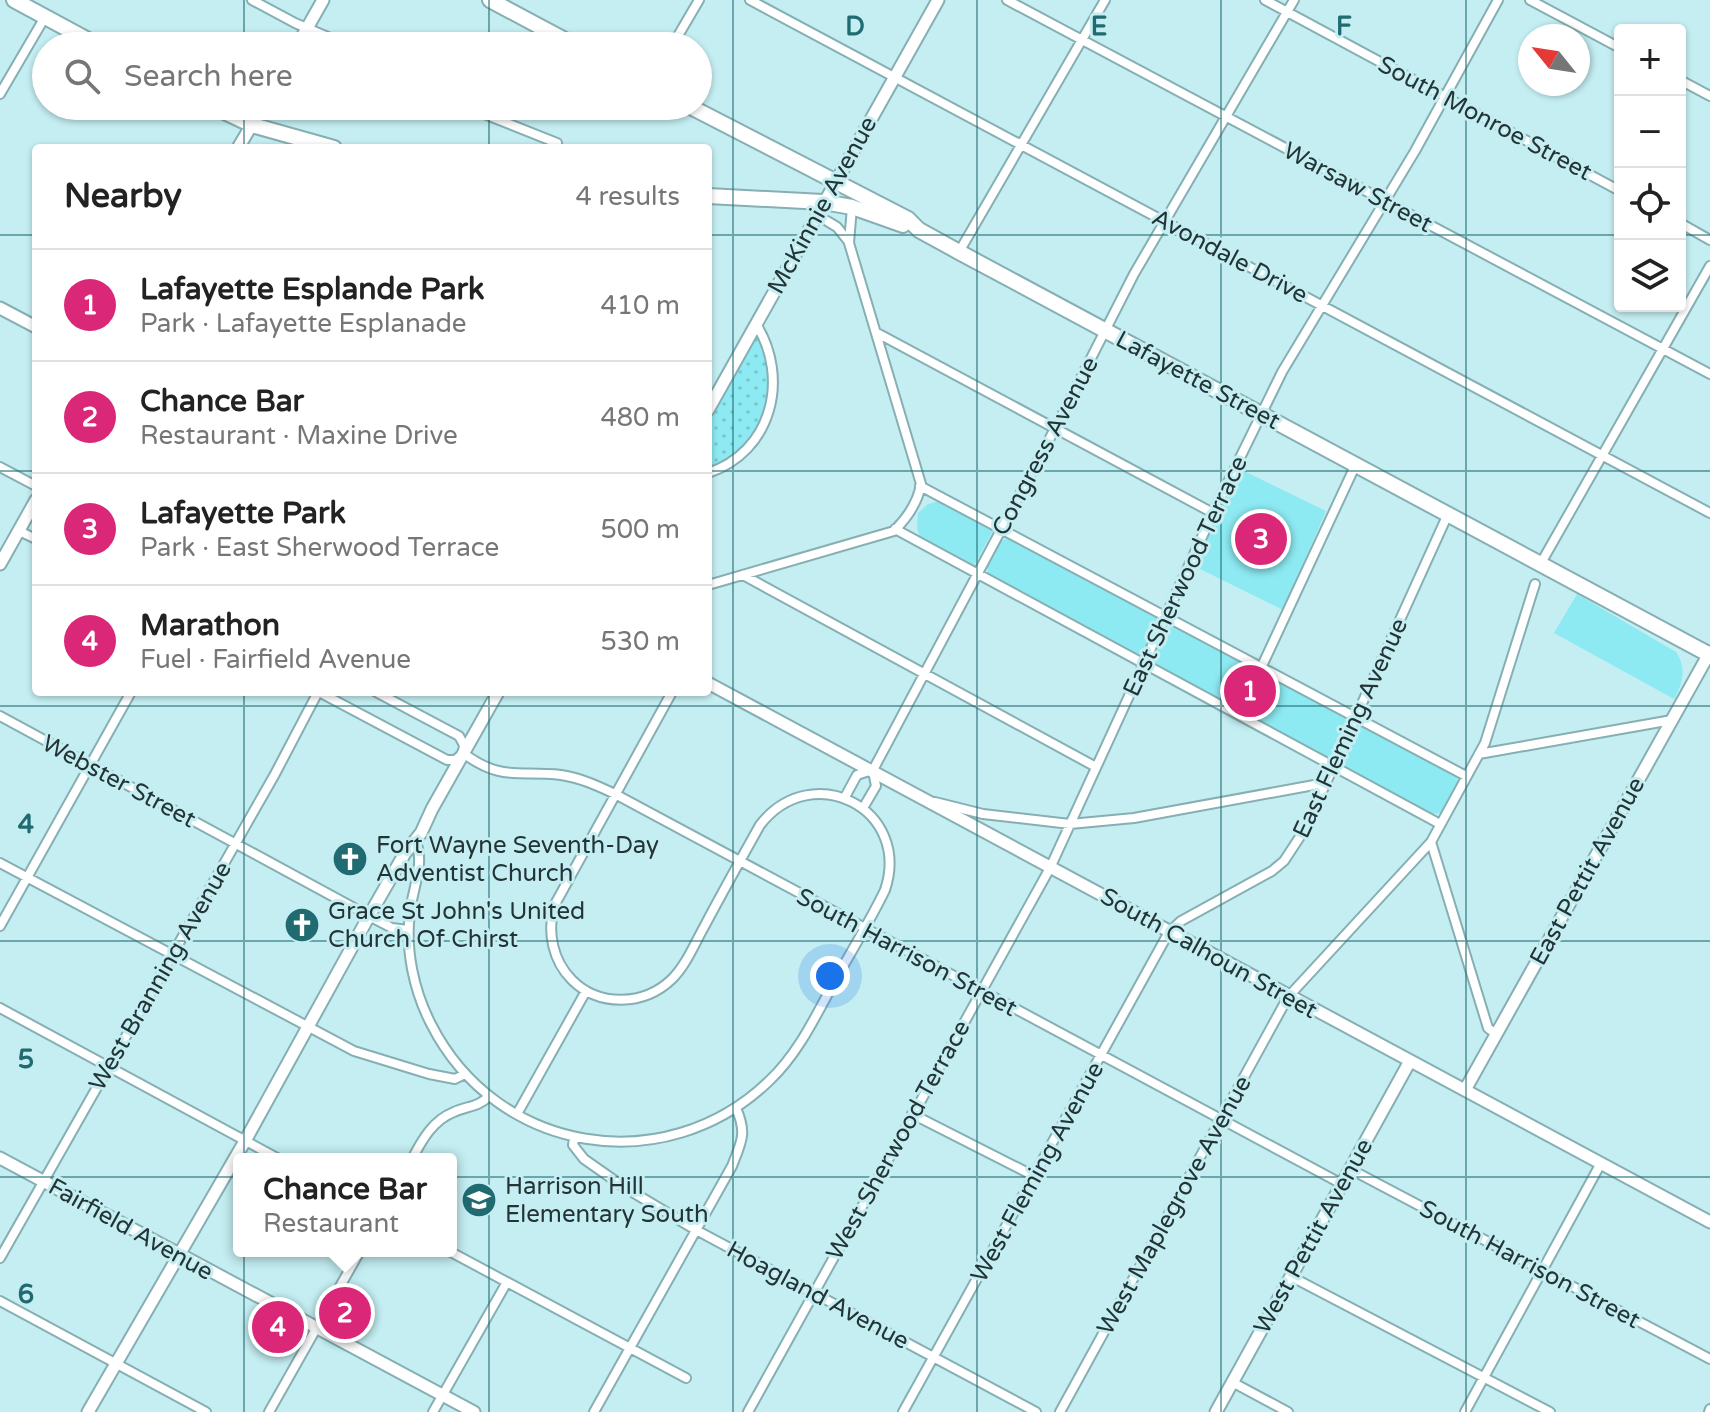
<!DOCTYPE html>
<html lang="en">
<head>
<meta charset="utf-8">
<style>
	:root { --surface:#fff; --page:#f2f2f2; --text:#222; --muted:#767676; --line:#e0e0e0; --accent:#db2777 }
	body { margin:0; font-family:"Varela Round",sans-serif; background:var(--page); color:var(--text) }
	.controls { position:absolute; right:24px; top:24px; display:grid; overflow:hidden; border-radius:8px; box-shadow:0 2px 6px #0004 }
	.controls button { width:72px; height:72px; display:grid; place-items:center; padding:0; border:0; border-bottom:2px solid var(--line); background:var(--surface); color:var(--text); font:40px sans-serif }
	.compass { position:absolute; left:1518px; top:24px; width:72px; height:72px; border-radius:50%; background:var(--surface); box-shadow:0 2px 6px #0004; rotate:300deg }
	.you { position:absolute; left:830px; top:976px; width:28px; height:28px; margin:-20px; border:6px solid #fff; border-radius:50%; background:#1a73e8; box-shadow:0 0 0 12px #1a73e833 }
	.badge { display:grid; place-items:center; width:52px; height:52px; border-radius:50%; background:var(--accent); color:#fff; font-size:26px; font-weight:700 }
	.pin { position:absolute; translate:-50% -50%; border:4px solid #fff; box-shadow:0 2px 8px #0006 }
	.popup { position:absolute; left:233px; top:1153px; width:224px; height:104px; box-sizing:border-box; display:grid; place-content:center; border-radius:8px; background:var(--surface); filter:drop-shadow(0 2px 6px #0005); font-size:26px; white-space:nowrap; color:var(--muted) }
	.popup b { font-size:30px; color:var(--text) }
	.popup::after { content:''; position:absolute; left:50%; top:100%; margin-left:-16px; border:16px solid transparent; border-top-color:var(--surface) }
	.list { margin:0; padding:0; list-style:none }
	h2 { display:flex; justify-content:space-between; align-items:center; height:104px; margin:0; padding:0 32px; font-size:34px }
	h2 small { font-size:26px; font-weight:400; color:var(--muted) }
	.list li { display:grid; grid-template-columns:52px 1fr auto; gap:24px; align-items:center; box-sizing:border-box; height:112px; padding:0 32px; border-top:2px solid var(--line) }
	.list b { display:block; font-size:30px; white-space:nowrap }
	.list p { margin:0; font-size:26px; white-space:nowrap; color:var(--muted) }
	.list em { font-size:26px; font-style:normal; color:var(--muted) }
	.icon { flex:none; width:44px; height:44px; fill:none; stroke:currentColor; stroke-width:2; stroke-linecap:round; stroke-linejoin:round }
	.map { position:relative; flex:none; width:1710px; height:1412px; overflow:hidden }
	.search { position:absolute; background:var(--surface); box-shadow:0 2px 6px #0004; left:32px; top:32px; width:680px; height:88px; display:flex; align-items:center; gap:20px; box-sizing:border-box; padding:0 28px; border-radius:44px; color:var(--muted); font-size:30px }
	.panel { position:absolute; background:var(--surface); box-shadow:0 2px 6px #0004; left:32px; top:144px; width:680px; height:552px; border-radius:8px }
	.map>svg:first-child { display:block }
	.grass { fill:url(#grass-dots) }
	.park { fill:#8deaf2 }
	.lines { fill:none; stroke-linecap:round; stroke-linejoin:round }
	.street-casing { stroke:#86afb3; stroke-width:12 }
	.secondary-casing { stroke:#86afb3; stroke-width:15 }
	.highway-casing { stroke:#86afb3; stroke-width:18 }
	.street { stroke:#fff; stroke-width:8 }
	.secondary { stroke:#fff; stroke-width:11 }
	.highway { stroke:#fff; stroke-width:14 }
	.grid { fill:none; stroke:#206b72; stroke-width:2; stroke-opacity:0.55 }
	.labels { text-anchor:middle; stroke-width:6; stroke-linejoin:round; paint-order:stroke }
	.street-label { font-size:24px; fill:#233436; stroke:#c4eef2 }
	.poi-label { font-size:24px; fill:#233436; stroke:#c4eef2; text-anchor:start }
	.grid-label { font-size:26px; text-anchor:middle; font-weight:bold; fill:#206b72; stroke:#c4eef2; stroke-width:6; stroke-linejoin:round; paint-order:stroke }
</style>
</head>
<body>
<div class="map">
<svg width="1710" height="1412" viewBox="0 0 1710 1412">
	<defs>
		<pattern id="grass-dots" width="8" height="8" patternUnits="userSpaceOnUse" patternTransform="scale(2)"><rect width="8" height="8" fill="#8deaf2"/><path d="M2 2h.1M6 6h.1" fill="none" stroke="#79c9d0" stroke-width="1.8" stroke-linecap="round"/></pattern>
	</defs>
	<rect width="100%" height="100%" fill="#c4eef2"/>
	<path class="grass" d="M758,336c28,50 3,113 -50,132v-50l45,-81z"/>
	<path class="park" d="M1240,469l86,42 -43,99 -89,-44z
		M939,501l54,29 -18,34 -4,2 -51,-28 -3,-10 1,-15 10,-9z
		M1010,537l143,76 5,5v5l-13,29 -9,3 -147,-79 -2,-9 14,-26z
		M1577,594l99,58c11,16 7,31 -2,47l-120,-66z
		M1175,625l169,90 3,10 -13,28 -6,4 -5,-1 -166,-90 -4,-8 13,-29z
		M1363,726l94,50 1,7 -16,30 -12,1 -84,-46 -4,-10 12,-27z"/>
	<g class="lines">
		<defs>
			<path id="street" d="M252,0l43,23 54,23
				M750,0l960,513
				M1007,0l703,374
				M1265,0l355,191
				M1530,0l90,48
				M672,46l27,-46
				M1680,80l30,16
				M0,94l45,-77
				M464,106l93,37
				M827,221l10,6 12,15
				M1680,223l30,17
				M959,252l146,-252
				M879,334l334,179
				M0,467l36,19
				M708,473c64,-21 82,-95 48,-149
				M920,486l546,290
				M895,529l545,295
				M19,531l17,8
				M1541,563l169,-297
				M743,575l353,192
				M708,585l186,-54c13,-13 24,-29 27,-47l-72,-241 3,-36
				M1261,668l95,-204
				M319,692l128,68h8l5,-4
				M376,692l83,44 5,9 -1,7
				M0,716l369,200 23,12 16,2
				M463,753c39,29 56,17 98,22 20,3 37,11 54,19l727,390
				M1479,754l193,-34
				M873,770l186,-349 75,-147 160,-274
				M845,797l12,-22 15,-5
				M935,802l48,12 87,10 64,-6 191,-35
				M863,808l13,-22 -3,-15
				M416,842c9,22 -4,48 -6,71 -5,37 4,78 21,111 66,130 234,157 338,57 31,-29 49,-70 69,-106 16,-28 33,-56 47,-85 27,-81 -73,-132 -125,-65 -19,34 -38,68 -56,102 -10,18 -18,38 -32,52 -28,27 -73,28 -100,1 -19,-19 -25,-47 -18,-74l118,-214
				M1431,842l57,186 8,6
				M0,863l354,188 75,23 26,5 10,-5
				M0,926l131,-234
				M0,1008l279,151
				M517,1114l69,-123
				M912,1114l122,62
				M574,1138l-1,7 11,14 40,28 72,43 340,182
				M412,1159c10,-19 21,-39 42,-47 13,-6 25,-5 35,-16
				M1350,1169l360,190
				M449,1251l237,127
				M0,1258l275,-484 43,-82
				M1290,1276l260,136
				M0,1301l206,111
				M1232,1382l56,30
				M269,1412l91,-161
				M433,1412l74,-130
				M594,1412l138,-246c10,-25 15,-33 4,-58
				M748,1412l302,-544 163,-355 69,-141 133,-221 83,-151
				M903,1412l266,-480 12,-11 91,-50 12,-10 21,-32 143,-315
				M1060,1412l228,-415 143,-155 54,-99 50,-159
				M1465,1412l136,-249
				M1709,1412l1,-3"/>
			<path id="secondary" d="M297,46l26,-46
				M238,148l25,-42
				M0,308l36,19
				M708,410l230,-410
				M0,564l36,-64
				M708,683l1002,539
				M1465,1090l245,-438
				M0,1158l474,254
				M88,1412l157,-271 124,-225 36,-63 16,-20 11,-24 66,-117
				M1216,1412l194,-351"/>
			<path id="highway" d="M14,0l85,46
				M490,0l86,46
				M212,106l40,19 82,23
				M689,106l219,113 11,11 40,22 751,403
				M708,196l115,6 29,5 51,18"/>
		</defs>
		<use href="#street" class="street-casing"/>
		<use href="#secondary" class="secondary-casing"/>
		<use href="#highway" class="highway-casing"/>
		<use href="#street" class="street"/>
		<use href="#secondary" class="secondary"/>
		<use href="#highway" class="highway"/>
	</g>
	<path class="grid" d="M244,0v46M489,0v46M733,0v1412M977,0v1412M1221,0v1412M1466,0v1412M244,106v42M489,106v42M0,235h36M708,235h912M1680,235h30M0,471h36M708,471h1002M244,692v720M489,692v720M0,706h1710M0,941h1710M0,1177h1710"/>
	<defs>
		<symbol id="church-disc" viewBox="-11 -11 22 22"><circle r="9.5" fill="#206b72" stroke="#c4eef2"/><path d="M-1.2-6h2.4v3.5h3.3v2.4h-3.3V6h-2.4V-.1h-3.3v-2.4h3.3Z" fill="#fff"/></symbol>
		<symbol id="school-disc" viewBox="-11 -11 22 22"><circle r="9.5" fill="#206b72" stroke="#c4eef2"/><path d="M0-5L7-2L0 1L-7-2ZM-4 1L0 2.5L4 1V4Q0 6-4 4Z" fill="#fff"/></symbol>
	</defs>
	<g fill-rule="evenodd">
		<use href="#church-disc" x="330" y="839" width="40" height="40"/>
		<use href="#church-disc" x="282" y="905" width="40" height="40"/>
		<use href="#school-disc" x="459" y="1180" width="40" height="40"/>
	</g>
	<g class="labels">
		<g class="street-label">
			<text transform="translate(1485 118) rotate(28)" y="8">South Monroe Street</text>
			<text transform="translate(1358 187) rotate(28)" y="8">Warsaw Street</text>
			<text transform="translate(822 205) rotate(-61)" y="8">McKinnie Avenue</text>
			<text transform="translate(1230 256) rotate(28)" y="8">Avondale Drive</text>
			<text transform="translate(1198 380) rotate(28)" y="8">Lafayette Street</text>
			<text transform="translate(1045 446) rotate(-62)" y="8">Congress Avenue</text>
			<text transform="translate(1185 576) rotate(-65)" y="8">East Sherwood Terrace</text>
			<text transform="translate(1350 728) rotate(-65)" y="8">East Fleming Avenue</text>
			<text transform="translate(119 781) rotate(28)" y="8">Webster Street</text>
			<text transform="translate(1587 871) rotate(-61)" y="8">East Pettit Avenue</text>
			<text transform="translate(907 952) rotate(28)" y="8">South Harrison Street</text>
			<text transform="translate(1209 953) rotate(29)" y="8">South Calhoun Street</text>
			<text transform="translate(160 976) rotate(-60)" y="8">West Branning Avenue</text>
			<text transform="translate(898 1140) rotate(-61)" y="8">West Sherwood Terrace</text>
			<text transform="translate(1037 1172) rotate(-61)" y="8">West Fleming Avenue</text>
			<text transform="translate(1174 1205) rotate(-61)" y="8">West Maplegrove Avenue</text>
			<text transform="translate(131 1229) rotate(29)" y="8">Fairfield Avenue</text>
			<text transform="translate(1313 1236) rotate(-61)" y="8">West Pettit Avenue</text>
			<text transform="translate(1530 1264) rotate(28)" y="8">South Harrison Street</text>
			<text transform="translate(818 1295) rotate(28)" y="8">Hoagland Avenue</text>
		</g>
		<g class="poi-label">
			<text x="376" y="853">Fort Wayne Seventh-Day<tspan x="376" dy="28">Adventist Church</tspan></text>
			<text x="328" y="919">Grace St John's United<tspan x="328" dy="28">Church Of Chirst</tspan></text>
			<text x="505" y="1194">Harrison Hill<tspan x="505" dy="28">Elementary South</tspan></text>
		</g>
	</g>
	<g class="grid-label">
		<text x="855" y="35">D</text>
		<text x="1099" y="35">E</text>
		<text x="1344" y="35">F</text>
		<text x="26" y="833">4</text>
		<text x="26" y="1068">5</text>
		<text x="26" y="1303">6</text>
	</g>
</svg>
<div class="controls">
<button>+</button>
<button>−</button>
<button><svg class="icon" aria-label="locate" viewBox="0 0 24 24"><circle cx="12" cy="12" r="6"/><path d="M12 2v4M12 18v4M2 12h4M18 12h4"/></svg></button>
<button><svg class="icon" aria-label="layers" viewBox="0 0 24 24"><path d="M12 4l9 5-9 5-9-5zM3 14l9 5 9-5"/></svg></button>
</div>
<svg class="compass" viewBox="-18 -18 36 36"><path d="M0-13l5 13h-10z" fill="#e53935"/><path d="M0 13l5-13h-10z" fill="#767676"/></svg>
<div class="you"></div>
<div class="pin badge" style="left:1250px;top:691px">1</div>
<div class="pin badge" style="left:345px;top:1313px">2</div>
<div class="popup"><b>Chance Bar</b>Restaurant</div>
<div class="pin badge" style="left:1261px;top:539px">3</div>
<div class="pin badge" style="left:278px;top:1327px">4</div>
<div class="search"><svg class="icon" aria-label="search" viewBox="0 0 24 24"><circle cx="10" cy="10" r="6"/><path d="M15 15l6 6"/></svg>Search here</div>
<section class="panel">
<h2>Nearby<small>4 results</small></h2>
<ul class="list">
<li><span class="badge">1</span><div><b>Lafayette Esplande Park</b><p>Park · Lafayette Esplanade</p></div><em>410 m</em></li>
<li><span class="badge">2</span><div><b>Chance Bar</b><p>Restaurant · Maxine Drive</p></div><em>480 m</em></li>
<li><span class="badge">3</span><div><b>Lafayette Park</b><p>Park · East Sherwood Terrace</p></div><em>500 m</em></li>
<li><span class="badge">4</span><div><b>Marathon</b><p>Fuel · Fairfield Avenue</p></div><em>530 m</em></li>
</ul>
</section>
</div>
</body>
</html>
